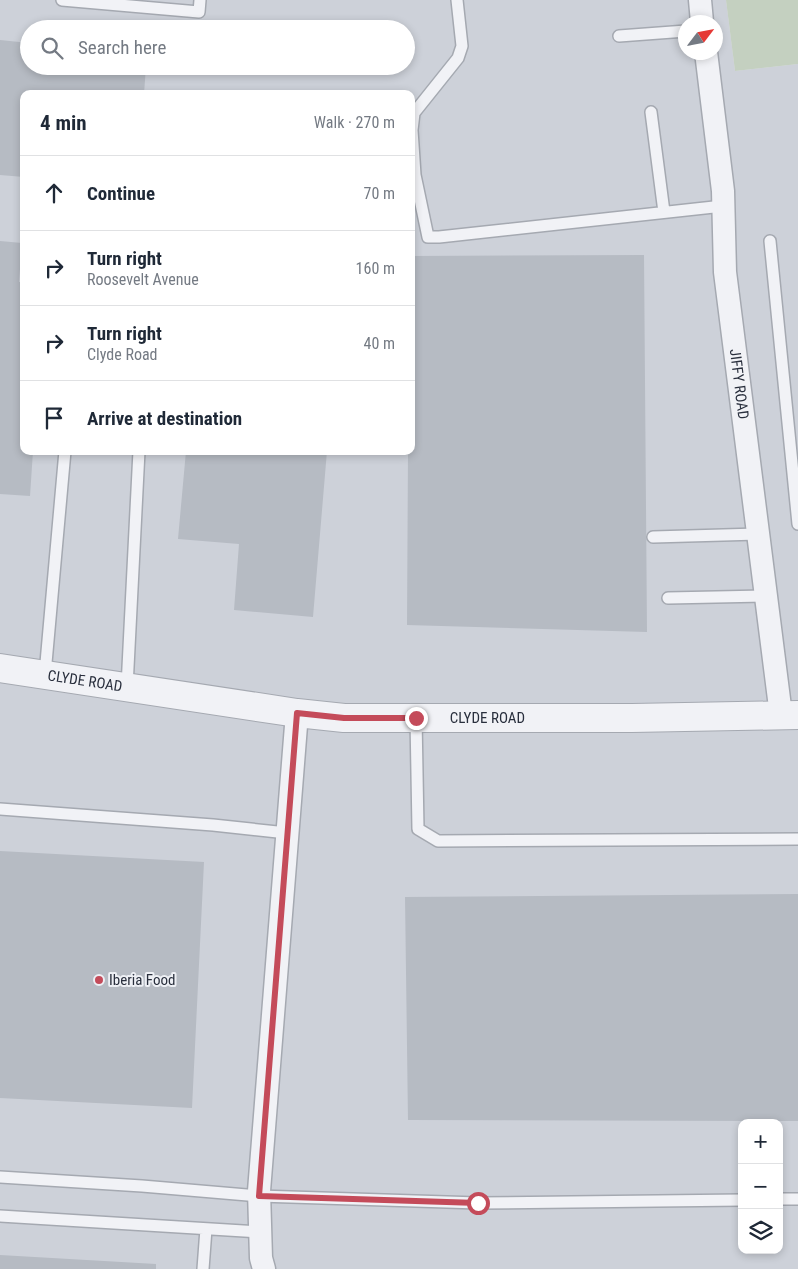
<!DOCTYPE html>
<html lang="en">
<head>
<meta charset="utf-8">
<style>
	:root { --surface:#fff; --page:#f6f6f7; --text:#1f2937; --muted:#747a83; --line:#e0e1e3 }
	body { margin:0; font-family:"Roboto Condensed",sans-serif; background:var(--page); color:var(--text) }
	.controls { position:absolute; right:15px; bottom:15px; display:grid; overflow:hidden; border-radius:10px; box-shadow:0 2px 8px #0003 }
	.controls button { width:45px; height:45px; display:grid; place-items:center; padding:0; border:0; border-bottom:1px solid var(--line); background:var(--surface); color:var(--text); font:25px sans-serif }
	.compass { position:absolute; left:678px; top:15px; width:45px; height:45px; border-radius:50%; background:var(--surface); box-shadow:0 2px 8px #0003; rotate:58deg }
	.stop { position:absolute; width:15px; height:15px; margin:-11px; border:4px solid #c44b5a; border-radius:50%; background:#fff }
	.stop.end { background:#c44b5a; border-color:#fff; box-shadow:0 1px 5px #0008 }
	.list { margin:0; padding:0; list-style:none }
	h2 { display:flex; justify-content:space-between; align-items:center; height:65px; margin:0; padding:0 20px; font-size:21px }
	h2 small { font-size:16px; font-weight:400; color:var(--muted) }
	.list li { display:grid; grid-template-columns:32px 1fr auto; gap:15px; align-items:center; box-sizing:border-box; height:75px; padding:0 20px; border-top:1px solid var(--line) }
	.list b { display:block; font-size:19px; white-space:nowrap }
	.list p { margin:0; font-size:16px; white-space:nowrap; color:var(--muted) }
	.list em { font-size:16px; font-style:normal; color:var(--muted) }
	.icon { flex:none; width:28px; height:28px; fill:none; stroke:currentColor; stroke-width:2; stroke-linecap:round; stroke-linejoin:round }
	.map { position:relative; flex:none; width:798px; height:1269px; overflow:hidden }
	.search { position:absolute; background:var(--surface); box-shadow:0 2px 8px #0003; left:20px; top:20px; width:395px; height:55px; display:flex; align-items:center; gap:12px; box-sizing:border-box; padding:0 18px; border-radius:28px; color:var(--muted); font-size:19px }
	.panel { position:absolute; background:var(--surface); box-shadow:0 2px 8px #0003; left:20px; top:90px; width:395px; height:365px; border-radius:10px }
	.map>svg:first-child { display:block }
	.built { fill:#cdd1d9; fill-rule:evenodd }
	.green { fill:#c4d0c0 }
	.building { fill:#b6bbc3 }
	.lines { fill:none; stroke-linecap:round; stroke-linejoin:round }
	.service-casing { stroke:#a5a9b1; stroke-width:14 }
	.minor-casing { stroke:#a5a9b1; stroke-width:25 }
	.tertiary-casing { stroke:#a5a9b1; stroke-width:30 }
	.service { stroke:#f1f2f6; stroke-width:11 }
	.minor { stroke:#f1f2f6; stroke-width:22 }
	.tertiary { stroke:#f1f2f6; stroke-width:28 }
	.route { stroke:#c44b5a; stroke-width:6 }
	.poi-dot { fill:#c44b5a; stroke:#eef0f5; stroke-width:2 }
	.labels { text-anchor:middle; stroke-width:4; stroke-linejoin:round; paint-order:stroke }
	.street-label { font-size:15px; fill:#292f3d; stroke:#eef0f5 }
	.poi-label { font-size:15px; fill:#292f3d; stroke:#eef0f5; text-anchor:start }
</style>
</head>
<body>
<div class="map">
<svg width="798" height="1269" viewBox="0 0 798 1269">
	<rect width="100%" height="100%" fill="#dfe2e7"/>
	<path class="built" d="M0,0h726l9,71 63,-7v1205h-798zM686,22h30v30h-30zM29,29h377v37h-377zM24,94h387v357h-387zM742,1123h37v127h-37z"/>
	<path class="green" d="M726,0h72v64l-63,7z"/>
	<path class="building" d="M0,40l29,3v23h117l-2,28h-120v83l-24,-2z
		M0,241l22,2 -3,39h5v169h9l-3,45 -30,-2z
		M644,255l3,377 -240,-7 1,-174h3v-195z
		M186,451h141l-14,166 -79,-7 5,-66 -61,-5z
		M0,851l204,11 -12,246 -192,-10z
		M798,894v227l-390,-1 -3,-223z
		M0,1255l156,9v5h-156z"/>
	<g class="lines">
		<defs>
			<path id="service" d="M62,0l137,12 1,-12
				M457,0l5,46 -4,12 -44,55 -2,17 3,45 13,62h11l284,-31
				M619,36l67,-5
				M651,112l13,100
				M770,241l28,283
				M653,537l105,-3
				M668,598l98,-2
				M45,674l20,-223
				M127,687l12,-236
				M416,718l2,111 20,12 360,-2
				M0,809l213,16 74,8
				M0,1177l142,9 117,10 219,7 264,-3
				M779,1199h19
				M0,1216l261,16
				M203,1269l3,-40"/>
			<g id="minor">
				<path d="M700,0l2,22"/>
				<path id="s1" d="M706,52l17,139 2,81 56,443"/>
				<path d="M264,1269l-3,-11 -2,-67 38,-478"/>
			</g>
			<g id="tertiary">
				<path id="s2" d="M0,668l297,45 47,5h288l166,-3"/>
			</g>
		</defs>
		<use href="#service" class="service-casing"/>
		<use href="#minor" class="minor-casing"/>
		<use href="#tertiary" class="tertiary-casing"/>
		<use href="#service" class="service"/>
		<use href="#minor" class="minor"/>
		<use href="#tertiary" class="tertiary"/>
	</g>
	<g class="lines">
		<path class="route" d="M416,718h-72l-47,-5 -38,483 219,7"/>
	</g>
	<circle class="poi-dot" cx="99" cy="980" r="5"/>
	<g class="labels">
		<g class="street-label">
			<text dy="5" stroke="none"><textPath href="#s1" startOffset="334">JIFFY ROAD</textPath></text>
			<text dy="5" stroke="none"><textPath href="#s2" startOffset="86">CLYDE ROAD</textPath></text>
			<text dy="5" stroke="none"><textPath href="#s2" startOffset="491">CLYDE ROAD</textPath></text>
		</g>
		<g class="poi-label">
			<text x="109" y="985">Iberia Food</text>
		</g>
	</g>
</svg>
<div class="controls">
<button>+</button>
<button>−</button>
<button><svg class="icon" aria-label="layers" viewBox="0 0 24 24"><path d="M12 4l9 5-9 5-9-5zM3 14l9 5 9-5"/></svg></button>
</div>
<svg class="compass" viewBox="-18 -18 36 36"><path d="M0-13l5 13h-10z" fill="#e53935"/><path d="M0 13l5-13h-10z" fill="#747a83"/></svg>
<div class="stop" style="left:478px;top:1203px"></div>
<div class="stop end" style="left:416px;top:718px"></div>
<div class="search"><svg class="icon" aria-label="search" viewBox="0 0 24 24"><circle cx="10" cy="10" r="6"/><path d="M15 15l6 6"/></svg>Search here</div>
<section class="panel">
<h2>4 min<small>Walk · 270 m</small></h2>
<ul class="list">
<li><svg class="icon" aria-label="ahead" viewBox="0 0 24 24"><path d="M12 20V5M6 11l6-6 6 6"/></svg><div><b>Continue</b></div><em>70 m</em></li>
<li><svg class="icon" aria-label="right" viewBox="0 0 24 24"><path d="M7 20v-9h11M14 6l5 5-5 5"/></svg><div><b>Turn right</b><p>Roosevelt Avenue</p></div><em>160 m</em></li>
<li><svg class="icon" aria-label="right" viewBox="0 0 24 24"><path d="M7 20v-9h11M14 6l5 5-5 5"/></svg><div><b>Turn right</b><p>Clyde Road</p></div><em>40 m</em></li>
<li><svg class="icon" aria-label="arrive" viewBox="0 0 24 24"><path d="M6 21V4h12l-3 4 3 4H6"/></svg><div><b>Arrive at destination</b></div></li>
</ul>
</section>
</div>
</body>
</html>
